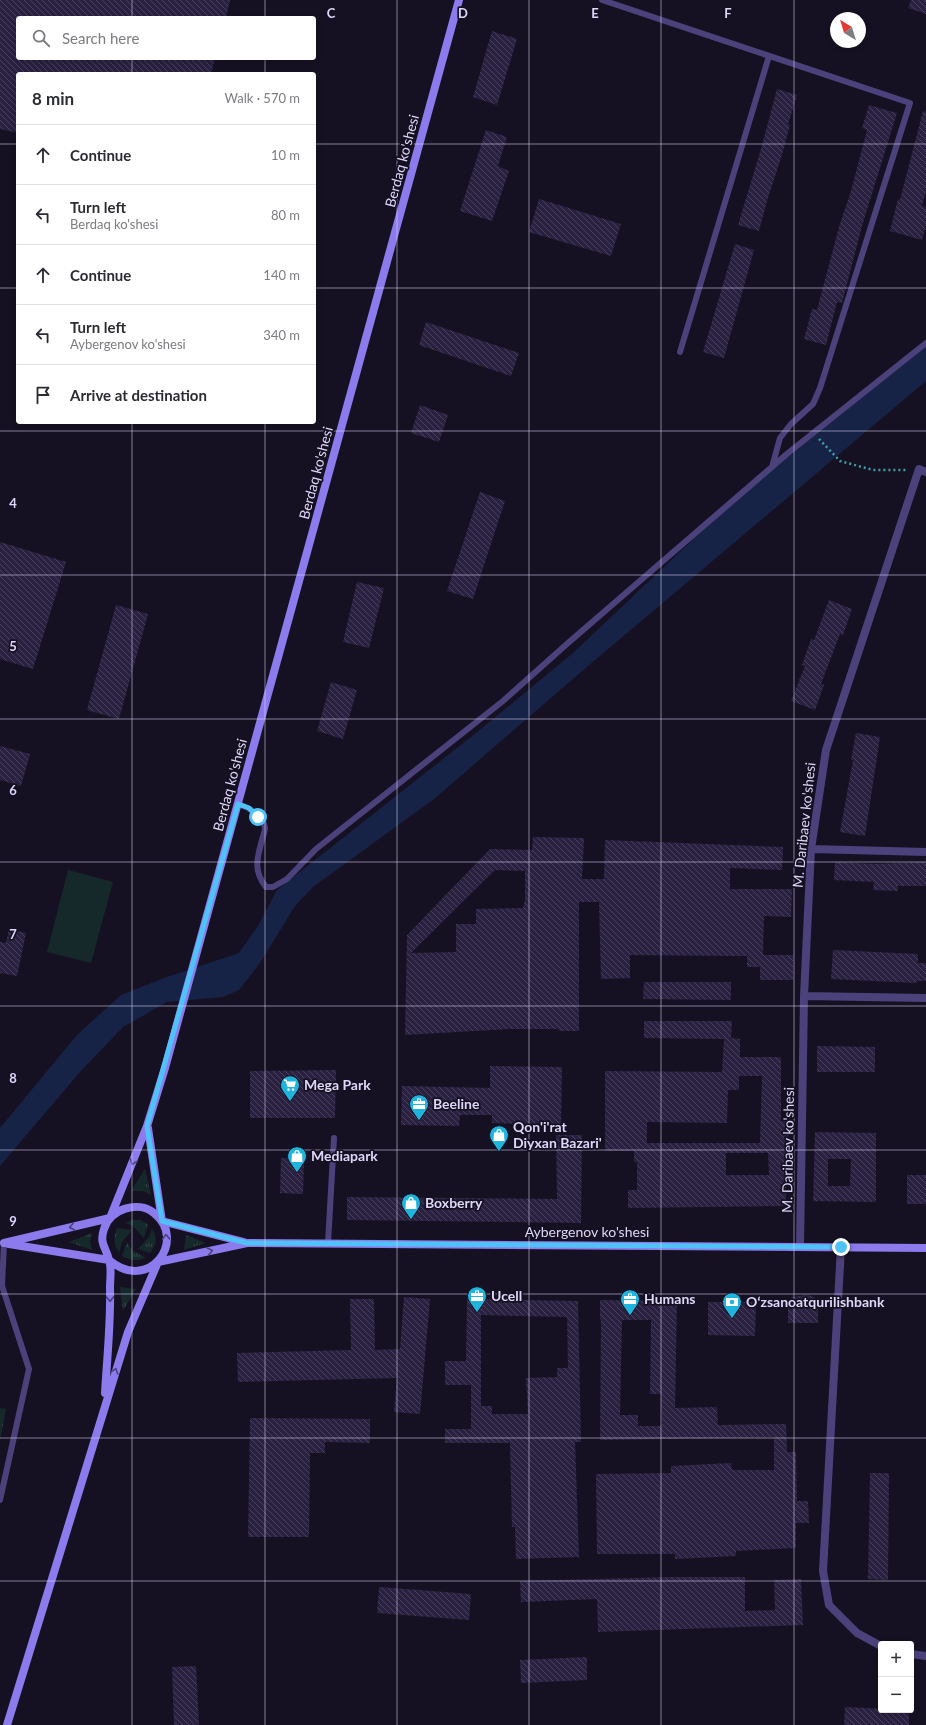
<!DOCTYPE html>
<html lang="en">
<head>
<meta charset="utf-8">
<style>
	:root { --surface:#fff; --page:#f7f7f7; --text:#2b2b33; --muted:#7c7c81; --line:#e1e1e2 }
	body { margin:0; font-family:Lato,sans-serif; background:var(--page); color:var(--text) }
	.controls { position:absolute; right:12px; bottom:12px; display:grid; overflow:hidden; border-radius:4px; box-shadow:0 2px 6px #0003 }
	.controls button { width:36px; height:36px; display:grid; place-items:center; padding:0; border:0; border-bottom:1px solid var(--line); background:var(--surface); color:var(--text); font:20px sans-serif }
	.compass { position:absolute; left:830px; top:12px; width:36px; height:36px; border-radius:50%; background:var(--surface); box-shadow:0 2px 6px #0003; rotate:322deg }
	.stop { position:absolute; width:12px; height:12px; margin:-9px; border:3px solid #4fc3f7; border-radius:50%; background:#fff }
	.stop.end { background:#4fc3f7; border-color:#fff; box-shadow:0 1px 4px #0008 }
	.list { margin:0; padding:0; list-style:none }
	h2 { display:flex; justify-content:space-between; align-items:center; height:52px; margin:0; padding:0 16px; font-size:17px }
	h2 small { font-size:13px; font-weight:400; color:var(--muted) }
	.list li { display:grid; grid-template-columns:26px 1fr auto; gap:12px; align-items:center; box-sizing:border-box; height:60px; padding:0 16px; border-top:1px solid var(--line) }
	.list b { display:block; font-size:15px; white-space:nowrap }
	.list p { margin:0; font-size:13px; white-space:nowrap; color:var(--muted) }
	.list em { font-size:13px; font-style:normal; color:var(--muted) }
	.icon { flex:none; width:22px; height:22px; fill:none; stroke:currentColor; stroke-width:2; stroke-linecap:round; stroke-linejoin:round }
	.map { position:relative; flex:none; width:926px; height:1725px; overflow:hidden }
	.search { position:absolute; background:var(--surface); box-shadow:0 2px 6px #0003; left:16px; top:16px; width:300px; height:44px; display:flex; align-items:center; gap:10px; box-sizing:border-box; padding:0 14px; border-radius:4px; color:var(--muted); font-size:15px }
	.panel { position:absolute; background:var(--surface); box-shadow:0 2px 6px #0003; left:16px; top:72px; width:300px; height:352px; border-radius:4px }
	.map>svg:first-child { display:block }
	.grass { fill:url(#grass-tufts) }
	.pitch { fill:#15292b }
	.water { fill:#172346 }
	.building { fill:url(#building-back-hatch); fill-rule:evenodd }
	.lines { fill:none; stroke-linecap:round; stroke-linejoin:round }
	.path { stroke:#3fa0a6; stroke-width:2.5; stroke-dasharray:2 3; stroke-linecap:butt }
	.lane { stroke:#4b427b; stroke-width:6 }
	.street { stroke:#4b427b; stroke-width:8 }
	.secondary { stroke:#8c7bed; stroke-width:8 }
	.oneway { stroke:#4b417d }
	.route { stroke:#4fc3f7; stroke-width:5 }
	.grid { fill:none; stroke:#dfd7fa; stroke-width:1; stroke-opacity:0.55 }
	.labels { text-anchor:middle; stroke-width:3.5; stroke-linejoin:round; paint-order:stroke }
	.street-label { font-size:14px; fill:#dfd7fa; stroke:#161122 }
	.poi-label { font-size:14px; font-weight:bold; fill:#dfd7fa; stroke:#161122; text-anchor:start }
	.grid-label { font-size:13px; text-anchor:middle; font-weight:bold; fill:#dfd7fa; stroke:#161122; stroke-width:3.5; stroke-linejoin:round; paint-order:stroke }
</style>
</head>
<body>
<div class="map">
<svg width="926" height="1725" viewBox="0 0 926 1725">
	<defs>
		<pattern id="grass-tufts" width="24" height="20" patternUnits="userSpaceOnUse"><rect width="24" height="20" fill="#15292b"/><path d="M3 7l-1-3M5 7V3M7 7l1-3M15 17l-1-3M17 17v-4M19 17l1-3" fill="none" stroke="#37474b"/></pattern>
		<pattern id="building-back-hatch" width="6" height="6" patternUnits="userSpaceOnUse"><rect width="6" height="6" fill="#2a2040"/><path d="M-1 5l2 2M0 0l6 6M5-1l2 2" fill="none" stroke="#48405c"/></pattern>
	</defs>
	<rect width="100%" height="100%" fill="#161122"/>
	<path class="grass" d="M145,1169l6,26 -8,-4h-12z
		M132,1220h8l8,4 -4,14 -11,-12 -7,-3z
		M117,1228l15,2 -10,12 -3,11c-5,-9 -6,-14 -2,-25z
		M152,1229c6,9 4,16 -2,24l-12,-4 11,-12z
		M92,1233l-2,9 2,8 -23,-8z
		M186,1235l20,8 -22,7z
		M127,1242l5,8 14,8c-10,3 -15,3 -24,-2z
		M120,1287l16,2 -13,22z
		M0,1408l6,1 -6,31z"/>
	<path class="pitch" d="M68,870l45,12 -22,81 -44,-11z"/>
	<path class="water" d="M926,344v37l-338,285 -154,133 -121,88 -18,19 -35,57 -21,27 -16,7 -56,5 -44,25 -43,45 -80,94v-38l77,-93 44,-40 46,-18 72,-24 19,-27 19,-36 204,-161 92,-76 166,-157z"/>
	<path class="building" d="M0,0h230l-4,18h-208v40h197l-4,16h-193v59l-18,-4z
		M911,0h15v14l-18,-6z
		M492,31l25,8 -20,66 -24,-8z
		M777,89l20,6 -9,29 2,1 -8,30 -15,46 -8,30 -21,-6 23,-76z
		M869,105l28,8 -35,113 -20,77 -5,-1 -11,43 -22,-6 8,-30 5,1 22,-83 12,-36 16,-61 -5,-2z
		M923,111l3,1v79l-4,15 4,1v19l-4,14 -32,-9 8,-32 2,1z
		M486,130l21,7 -9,29 11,5 -17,50 -32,-10z
		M539,199l82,25 -10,32 -82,-24z
		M735,244l19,6 -30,108 -21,-6z
		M426,322l93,31 -8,23 -92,-31z
		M420,405l28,10 -9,27 -28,-9z
		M480,492l25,9 -32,98 -26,-8z
		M0,542l66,20 -33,107 -33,-10z
		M357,582l27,6 -15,60 -26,-6z
		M829,600l23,9 -9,26 -3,-1 -19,50 3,1 -9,25 -24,-9 14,-35 -3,-1 9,-26 3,1z
		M116,605l32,9 -29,105 -32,-9z
		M331,682l26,8 -14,49 -26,-8z
		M856,733l24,4 -15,99 -25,-4 13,-72h-2z
		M0,746l30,8 -9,32 -21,-6z
		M533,837l51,1 -2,41h22l1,-39 178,7 -1,23 -52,-2v21h62l-1,28 -27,-1 -1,39h30v25h-33v-13h-13v-11h-15l-102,-1v23l-29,1 -2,-77h-20v129h-20v-2h-50l-104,6 2,-100 83,-86 42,1zM495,870l30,1v28l-2,9 -47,1v15h-20v28l-45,1z
		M835,862l39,2 52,-2v24h-28v5l-25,-1 1,-8 -40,-2z
		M9,929l17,4 -9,43 -17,-3v-31l6,1z
		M833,950l85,4v9h8v18h-9l-1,2 -85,-4z
		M644,982h87v18l-88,-1z
		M644,1021h88l-1,17 9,1v18h41v64h7v32h-2v53l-158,2v-18h9v-28h-3v-11h-29v-80l117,1 2,-33 -80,-1zM739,1076h23l-2,67h-113v-21l80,1 1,-33h11zM726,1153h42l1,22h-43z
		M817,1046l58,1v25h-58z
		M490,1066l72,1 -1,58 -69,-2v-8h-32l-1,11 -58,-1 1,-39 88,2z
		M336,1070l-1,48h-85v-47z
		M815,1132l61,1v69l-63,-1zM828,1159h23l-1,27h-22z
		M556,1135h26l-1,88 -234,-3v-23l210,2z
		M281,1158l23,1 -1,35 -23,-1z
		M907,1175h19v29h-19z
		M807,1295l7,2 4,4v22h-30v-21l4,-5z
		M404,1297l26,2 -10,115 -26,-2 3,-34 -159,4 -1,-29 114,-3 -1,-51h24l1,51 25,-1z
		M467,1299l111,2 3,141h-6l4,115 -63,2 -1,-32h-3l-2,-84h-65v-14h26v-44h-26v-24h21zM481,1315l86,2 1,51h-11v9l-31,1 2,36h-36v-8h-11z
		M600,1300l77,1 -2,107 42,-1 1,18 68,-1 1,28h9l1,49h11l1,22h-13v25l-60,3v5l-61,3v-5h-78l-1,-80 75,-1v-7l60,-3 1,7h42v-33l-174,3 1,-120h-1zM622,1320h29l-1,74h11l1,32h-24v-11h-18z
		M708,1302h48l-1,34 -47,-1z
		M250,1418l120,1v24l-45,-1v11h-15l-1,84h-61z
		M870,1473h19l-1,107 -20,-1z
		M672,1577h73v34l30,-1 -1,-30 27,-1 2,46 -205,7 -1,-33 -76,3 -1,-21z
		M379,1587l92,7 -2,26 -92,-7z
		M587,1657v23l-66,3 -1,-23z
		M196,1666l3,59h-25l-2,-58z
		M845,1707l64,3v15h-65z"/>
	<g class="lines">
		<path class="path" d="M819,439l21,22 33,9h35"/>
		<path class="lane" d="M602,0l308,103 -90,285 -7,16 -22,20 -11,14 -8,29
			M680,352l89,-296
			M238,804c10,3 26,12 27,24 0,3 -2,8 -3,12 -5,18 -9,31 4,47h7l14,-8 29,-30 187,-148 65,-58 220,-190 138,-110
			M328,1243l6,-105
			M0,1500l29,-131 -27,-83 2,-43"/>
		<path class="street" d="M811,849l115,3
			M804,996l122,2
			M800,1247l4,-251 7,-147 15,-99 93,-281 7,3
			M841,1247l-18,324 6,34 28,28 24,13
			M911,1654l15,2"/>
		<path class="secondary" d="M148,1128l14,93 82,21
			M4,1243l106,-25 37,-92 18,-58 294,-1068
			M9,1244l100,16c40,34 79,-20 45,-47 -16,-13 -44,-4 -50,16 -5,15 2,18 5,31 3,8 1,19 1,27 1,36 -3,71 -5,106
			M7,1725l121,-393 30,-70 89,-19 679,5"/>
	</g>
	<defs><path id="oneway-chevron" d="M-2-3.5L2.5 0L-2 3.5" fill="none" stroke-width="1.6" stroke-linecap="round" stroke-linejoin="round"/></defs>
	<g class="oneway">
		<use href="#oneway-chevron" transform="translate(133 1162) rotate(112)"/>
		<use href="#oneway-chevron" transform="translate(72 1227) rotate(167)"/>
		<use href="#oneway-chevron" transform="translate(166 1237) rotate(-92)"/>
		<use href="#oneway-chevron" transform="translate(210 1251) rotate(-12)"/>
		<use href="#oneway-chevron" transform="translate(110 1299) rotate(89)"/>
		<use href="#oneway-chevron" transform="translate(115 1371) rotate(-72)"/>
	</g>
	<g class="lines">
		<path class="route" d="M258,817l-9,-9 -11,-4 -91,322 15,95 85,22 594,4"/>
	</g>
	<path class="grid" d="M132,0v18M265,0v18M397,0v1725M529,0v1725M661,0v1725M794,0v1725M132,58v16M265,58v16M0,144h18M314,144h612M0,288h18M314,288h612M132,422v1303M265,422v1303M0,431h926M0,575h926M0,719h926M0,862h926M0,1006h926M0,1150h926M0,1294h926M0,1438h926M0,1581h926"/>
	<defs>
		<symbol id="supermarket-pin" viewBox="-11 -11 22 30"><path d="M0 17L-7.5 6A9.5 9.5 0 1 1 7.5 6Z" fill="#1fb4de" stroke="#161122"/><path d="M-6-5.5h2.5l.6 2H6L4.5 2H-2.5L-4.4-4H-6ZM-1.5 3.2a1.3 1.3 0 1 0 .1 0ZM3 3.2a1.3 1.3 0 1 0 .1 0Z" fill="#fff"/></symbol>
		<symbol id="office-pin" viewBox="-11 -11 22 30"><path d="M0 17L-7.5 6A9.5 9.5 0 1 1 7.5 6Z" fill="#1fb4de" stroke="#161122"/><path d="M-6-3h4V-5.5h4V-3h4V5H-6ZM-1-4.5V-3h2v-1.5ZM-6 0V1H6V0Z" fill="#fff"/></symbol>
		<symbol id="shop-pin" viewBox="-11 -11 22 30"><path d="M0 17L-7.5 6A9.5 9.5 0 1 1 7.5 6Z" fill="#1fb4de" stroke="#161122"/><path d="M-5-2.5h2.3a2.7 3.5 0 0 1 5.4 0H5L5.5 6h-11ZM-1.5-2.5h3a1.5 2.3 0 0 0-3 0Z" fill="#fff"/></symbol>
		<symbol id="bank-pin" viewBox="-11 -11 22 30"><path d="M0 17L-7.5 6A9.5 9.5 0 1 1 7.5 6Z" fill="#1fb4de" stroke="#161122"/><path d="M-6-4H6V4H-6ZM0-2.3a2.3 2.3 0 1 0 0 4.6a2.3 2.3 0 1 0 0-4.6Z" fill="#fff"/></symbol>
	</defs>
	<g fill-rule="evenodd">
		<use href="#supermarket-pin" x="279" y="1074" width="22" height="30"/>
		<use href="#office-pin" x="408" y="1093" width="22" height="30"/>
		<use href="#shop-pin" x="488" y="1124" width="22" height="30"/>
		<use href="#shop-pin" x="286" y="1145" width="22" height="30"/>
		<use href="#shop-pin" x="400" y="1192" width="22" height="30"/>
		<use href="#office-pin" x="466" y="1285" width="22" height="30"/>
		<use href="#office-pin" x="619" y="1288" width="22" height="30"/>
		<use href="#bank-pin" x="721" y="1291" width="22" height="30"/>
	</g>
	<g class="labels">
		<g class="street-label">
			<text transform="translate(402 161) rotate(-75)" y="5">Berdaq ko'shesi</text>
			<text transform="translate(316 473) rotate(-75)" y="5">Berdaq ko'shesi</text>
			<text transform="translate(230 785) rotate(-75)" y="5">Berdaq ko'shesi</text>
			<text transform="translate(804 825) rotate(-84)" y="5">M. Daribaev ko'shesi</text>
			<text transform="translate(788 1150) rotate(-89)" y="5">M. Daribaev ko'shesi</text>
			<text x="587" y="1237">Aybergenov ko'shesi</text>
		</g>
		<g class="poi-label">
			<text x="304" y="1090">Mega Park</text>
			<text x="433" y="1109">Beeline</text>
			<text x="513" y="1132">Qon'i'rat<tspan x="513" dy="16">Diyxan Bazari'</tspan></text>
			<text x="311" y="1161">Mediapark</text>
			<text x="425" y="1208">Boxberry</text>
			<text x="491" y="1301">Ucell</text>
			<text x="644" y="1304">Humans</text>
			<text x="746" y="1307">Oʻzsanoatqurilishbank</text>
		</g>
	</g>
	<g class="grid-label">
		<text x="331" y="18">C</text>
		<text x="463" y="18">D</text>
		<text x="595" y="18">E</text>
		<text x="728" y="18">F</text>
		<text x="13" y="508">4</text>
		<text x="13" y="651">5</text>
		<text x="13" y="795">6</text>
		<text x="13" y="939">7</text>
		<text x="13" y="1083">8</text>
		<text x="13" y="1226">9</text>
	</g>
</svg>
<div class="controls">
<button>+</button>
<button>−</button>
</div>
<svg class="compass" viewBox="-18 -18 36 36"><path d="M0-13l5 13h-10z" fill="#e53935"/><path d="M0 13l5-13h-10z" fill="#7c7c81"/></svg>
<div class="stop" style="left:258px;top:817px"></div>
<div class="stop end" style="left:841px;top:1247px"></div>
<div class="search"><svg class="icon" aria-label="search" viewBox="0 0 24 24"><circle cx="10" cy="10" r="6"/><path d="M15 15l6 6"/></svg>Search here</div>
<section class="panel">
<h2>8 min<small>Walk · 570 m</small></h2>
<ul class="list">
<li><svg class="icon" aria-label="ahead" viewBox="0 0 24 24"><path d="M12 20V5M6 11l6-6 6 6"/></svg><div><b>Continue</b></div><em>10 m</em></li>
<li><svg class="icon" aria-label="left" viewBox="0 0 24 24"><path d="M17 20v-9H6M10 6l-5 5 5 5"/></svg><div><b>Turn left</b><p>Berdaq ko'shesi</p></div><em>80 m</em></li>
<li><svg class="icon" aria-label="ahead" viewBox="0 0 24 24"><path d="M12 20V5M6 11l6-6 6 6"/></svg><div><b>Continue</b></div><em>140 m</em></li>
<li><svg class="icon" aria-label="left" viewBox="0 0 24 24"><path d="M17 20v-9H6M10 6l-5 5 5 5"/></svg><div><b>Turn left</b><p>Aybergenov ko'shesi</p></div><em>340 m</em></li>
<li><svg class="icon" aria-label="arrive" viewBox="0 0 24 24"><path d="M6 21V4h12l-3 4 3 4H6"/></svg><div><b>Arrive at destination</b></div></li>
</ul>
</section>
</div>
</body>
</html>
